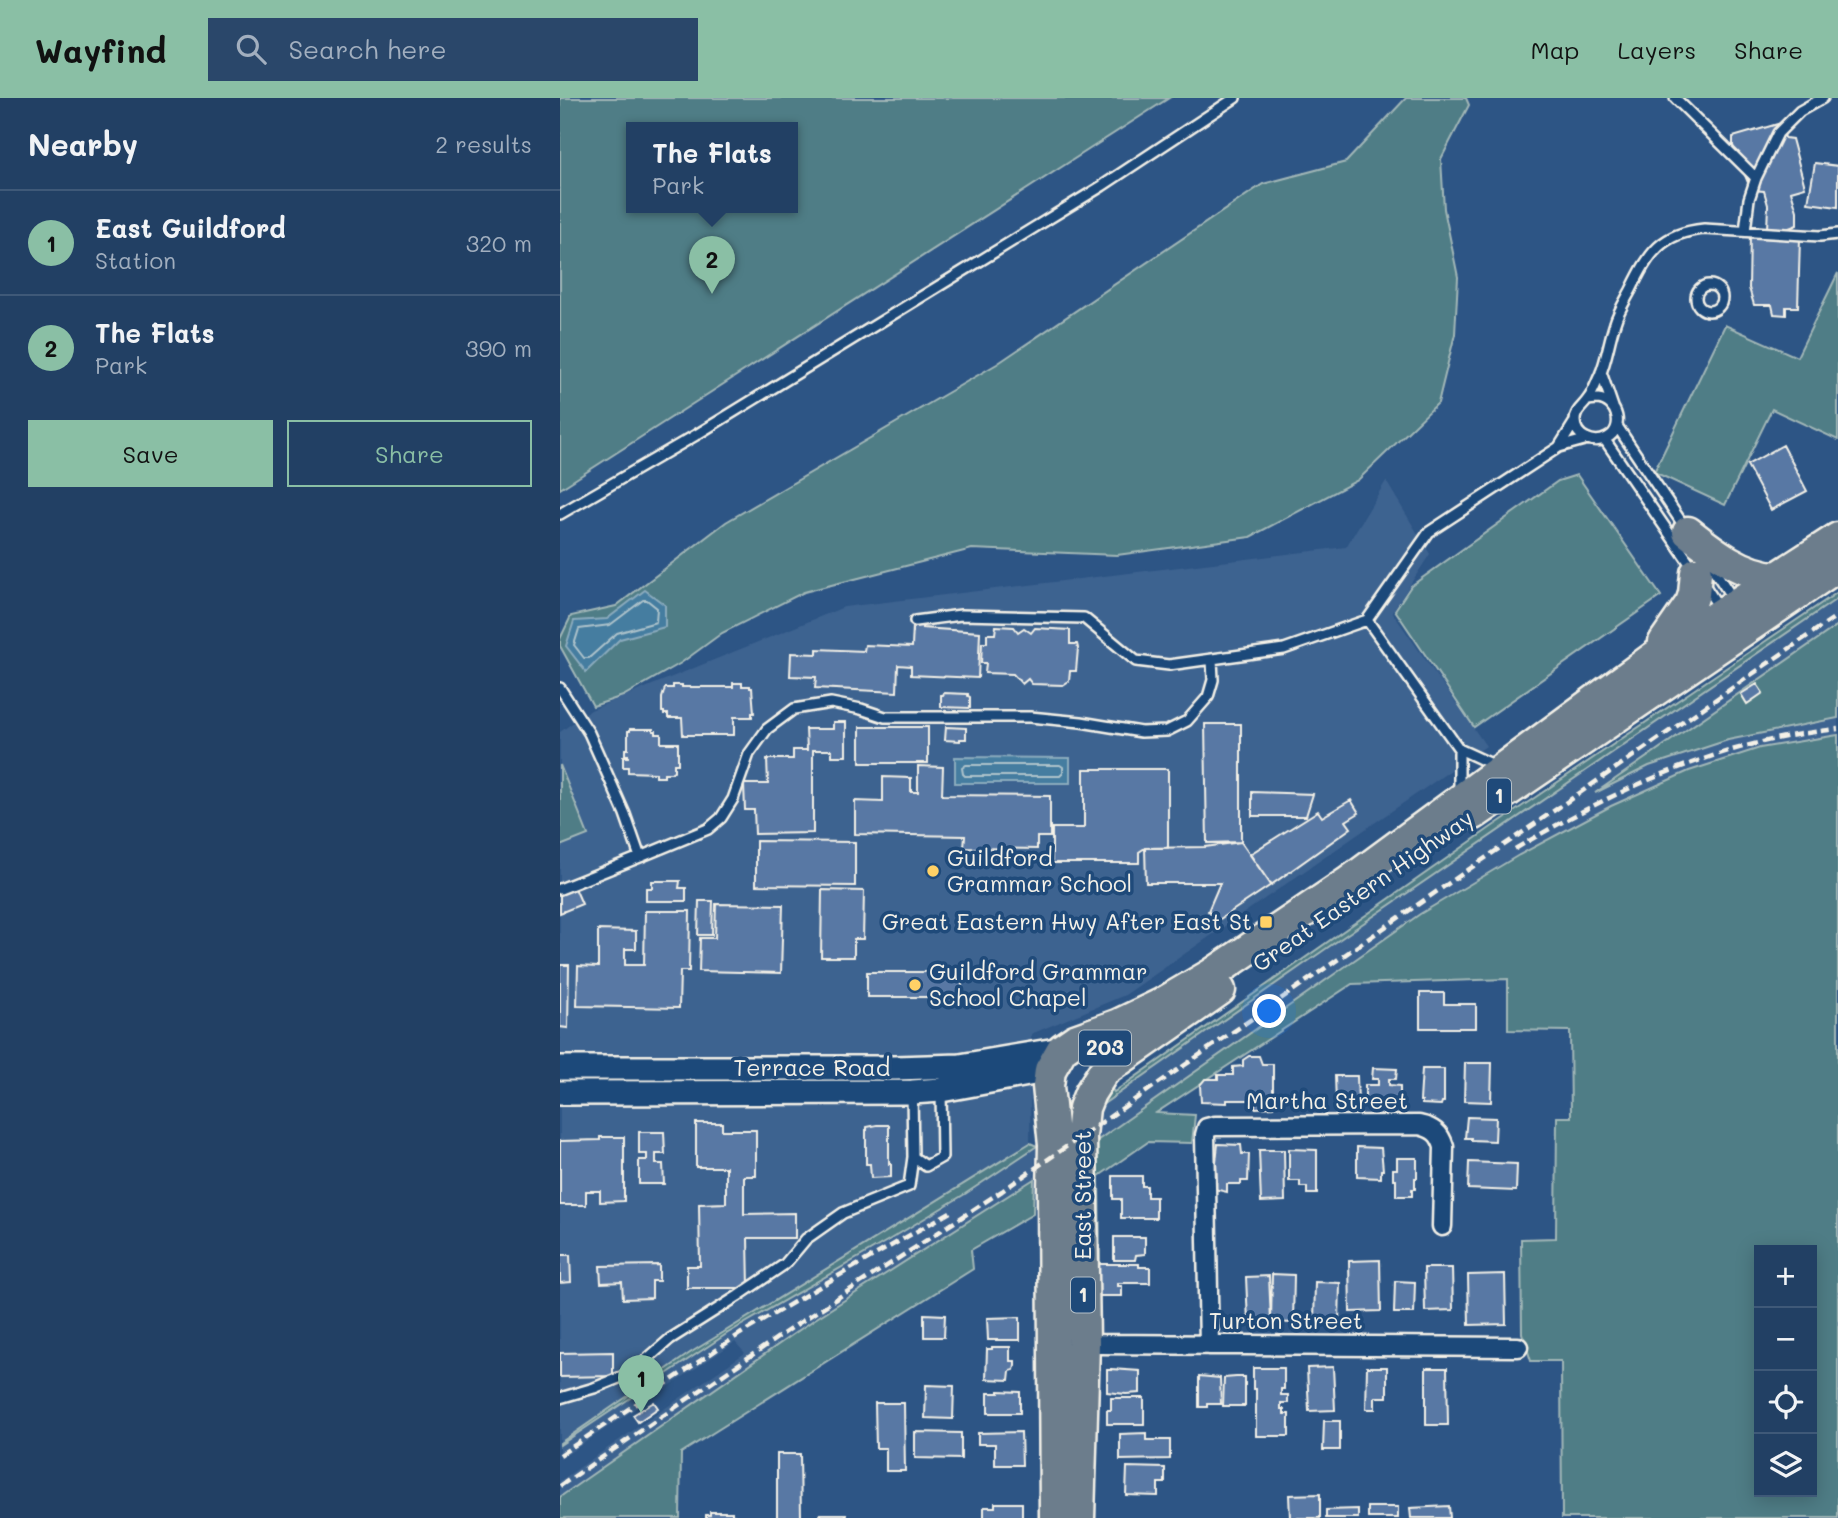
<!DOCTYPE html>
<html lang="en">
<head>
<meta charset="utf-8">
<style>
	:root { --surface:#224064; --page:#2a476a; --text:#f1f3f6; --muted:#a2afbf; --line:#3f5978; --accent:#8abfa5 }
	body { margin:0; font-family:Mali,sans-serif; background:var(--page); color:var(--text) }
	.controls { position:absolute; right:21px; bottom:21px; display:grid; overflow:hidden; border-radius:0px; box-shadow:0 4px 18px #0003 }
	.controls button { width:63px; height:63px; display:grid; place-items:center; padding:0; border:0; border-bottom:2px solid var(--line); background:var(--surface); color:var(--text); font:35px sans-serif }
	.you { position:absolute; left:710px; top:914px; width:24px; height:24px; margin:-18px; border:5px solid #fff; border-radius:50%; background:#1a73e8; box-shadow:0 0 0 10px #1a73e833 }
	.badge { display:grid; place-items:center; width:46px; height:46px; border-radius:50%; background:var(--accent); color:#111; font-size:23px; font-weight:700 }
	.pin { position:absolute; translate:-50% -58px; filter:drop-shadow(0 2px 4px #0008) }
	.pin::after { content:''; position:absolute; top:37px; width:24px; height:21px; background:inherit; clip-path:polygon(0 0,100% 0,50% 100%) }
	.popup { position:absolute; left:66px; top:24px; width:172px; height:91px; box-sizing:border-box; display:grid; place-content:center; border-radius:0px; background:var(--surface); filter:drop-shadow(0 2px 5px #0005); font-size:23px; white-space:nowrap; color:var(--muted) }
	.popup b { font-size:26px; color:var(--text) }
	.popup::after { content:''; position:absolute; left:50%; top:100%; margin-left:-14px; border:14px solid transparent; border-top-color:var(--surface) }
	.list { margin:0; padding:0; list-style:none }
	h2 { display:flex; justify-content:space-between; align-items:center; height:91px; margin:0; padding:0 28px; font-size:30px }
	h2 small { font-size:23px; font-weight:400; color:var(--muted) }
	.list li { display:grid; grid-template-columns:46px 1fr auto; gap:21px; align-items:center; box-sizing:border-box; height:105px; padding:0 28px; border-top:2px solid var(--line) }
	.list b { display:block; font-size:26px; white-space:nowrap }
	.list p { margin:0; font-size:23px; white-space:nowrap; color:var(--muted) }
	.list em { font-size:23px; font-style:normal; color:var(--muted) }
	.actions { display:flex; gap:14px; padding:21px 28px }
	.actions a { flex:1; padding:16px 0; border:2px solid var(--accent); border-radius:0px; text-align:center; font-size:24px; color:var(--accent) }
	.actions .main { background:var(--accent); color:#111 }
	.icon { flex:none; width:38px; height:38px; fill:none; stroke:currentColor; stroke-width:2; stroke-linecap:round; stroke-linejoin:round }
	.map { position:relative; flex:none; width:1278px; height:1420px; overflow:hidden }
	header { display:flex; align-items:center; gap:42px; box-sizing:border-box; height:98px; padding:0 35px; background:var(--accent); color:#111 }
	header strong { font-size:33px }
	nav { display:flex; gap:38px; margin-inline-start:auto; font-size:24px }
	.search { width:490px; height:63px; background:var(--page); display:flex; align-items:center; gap:18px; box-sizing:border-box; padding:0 24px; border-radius:0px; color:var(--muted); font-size:26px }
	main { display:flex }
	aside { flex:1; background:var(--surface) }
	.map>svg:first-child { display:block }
	.built { fill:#3e6390 }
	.green { fill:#4f7d86; stroke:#a2b7b7; stroke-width:2; fill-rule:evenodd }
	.water { fill:#457da0; stroke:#8babbd; stroke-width:2 }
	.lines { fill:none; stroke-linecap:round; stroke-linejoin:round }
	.shore { stroke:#aec3cb; stroke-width:2 }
	.building { fill:#5878a4; stroke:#f4f1e8; stroke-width:2 }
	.service-casing { stroke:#f4f1e8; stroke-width:14 }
	.minor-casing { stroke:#f4f1e8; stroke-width:23 }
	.tertiary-casing { stroke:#f4f1e8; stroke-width:28 }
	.trunk-casing { stroke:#f4f1e8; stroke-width:35 }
	.service { stroke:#1f4a7a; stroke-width:9 }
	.minor { stroke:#1f4a7a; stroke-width:18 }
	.tertiary { stroke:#1f4a7a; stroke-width:23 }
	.trunk { stroke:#6c7d8c; stroke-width:30 }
	.rail { stroke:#f4f1e8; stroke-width:4.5; stroke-dasharray:10 5; stroke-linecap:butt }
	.poi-dot { fill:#ffd166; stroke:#1f4a7a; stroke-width:2.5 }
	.labels { text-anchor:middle; stroke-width:7; stroke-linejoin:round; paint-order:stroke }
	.shield { fill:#1f4a7a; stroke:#b4bfc7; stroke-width:2 }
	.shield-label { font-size:21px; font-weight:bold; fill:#f4f1e8 }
	.poi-label { font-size:23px; fill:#f4f1e8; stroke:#1f4a7a; text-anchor:start }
	.street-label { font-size:23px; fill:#f4f1e8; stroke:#1f4a7a }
</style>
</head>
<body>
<header>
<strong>Wayfind</strong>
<div class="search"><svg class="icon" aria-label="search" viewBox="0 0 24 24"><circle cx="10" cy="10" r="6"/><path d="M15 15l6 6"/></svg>Search here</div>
<nav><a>Map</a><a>Layers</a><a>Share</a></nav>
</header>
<main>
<aside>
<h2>Nearby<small>2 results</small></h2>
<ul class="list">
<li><span class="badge">1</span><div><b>East Guildford</b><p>Station</p></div><em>320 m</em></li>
<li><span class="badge">2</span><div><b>The Flats</b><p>Park</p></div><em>390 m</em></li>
</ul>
<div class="actions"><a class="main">Save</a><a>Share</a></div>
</aside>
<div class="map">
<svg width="1278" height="1420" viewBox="0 0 1278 1420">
	<rect width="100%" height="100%" fill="#2d5585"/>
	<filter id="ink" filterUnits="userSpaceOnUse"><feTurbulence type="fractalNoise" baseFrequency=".0143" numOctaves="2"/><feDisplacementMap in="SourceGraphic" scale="14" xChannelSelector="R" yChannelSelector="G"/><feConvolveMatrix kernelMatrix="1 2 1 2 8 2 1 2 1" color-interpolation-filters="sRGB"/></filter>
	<g filter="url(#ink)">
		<path class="built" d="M826,383l44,73 -38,58 94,134 -361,249 -94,39 -1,109 -340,210 -130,90v-711l31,-22 253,-103 502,-60z
			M1278,500v27l-237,164 48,-23 79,-26 110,-22v17l-78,13 -71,23 -78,35 -92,49 -428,290 8,-38 228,-159z
			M477,1048l-3,33 -219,140 -255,178v-16l185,-128 -10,-11 -175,117v-14l168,-112 159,-92 78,-47z"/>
		<path class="green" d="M0,0h609l-609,391zM72,30h160v80h-160z
			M846,0h60l3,7 -28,54 3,50 14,68 -3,57 -17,69 -80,77 -108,57 -133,18 -145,-6 -168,43 -82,41 -41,30 -58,33 -30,10 -33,-60v-7l11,-23 45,-10 110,-84 271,-158 266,-180 83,-22z
			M1278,175v167l-66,-31 -47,96 -71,-33 71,-147 72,32z
			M1017,377l84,121 -187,131 -79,-117 16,-24 147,-105z
			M1278,494v6l-511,350 -228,159 10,-22 5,7 376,-264z
			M1278,527v93l-110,22 -79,26 -54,27z
			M1278,637v783h-276l-1,-157h-30l-9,-28 -1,-94 35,-1 1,-121h14l-1,-86 -62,-1v-51l-156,5 -196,129 39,2 -3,28 -44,-1 -49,34 1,88h-7l-2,-119 329,-231 99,-59 92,-49 78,-35 71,-23zM1199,1152h53v242h-53z
			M0,667l28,70 -28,11z
			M470,1045l7,3 -72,48 -78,47 -159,92 -168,112v-2l130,-90z
			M474,1081l-1,35 -62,36 2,19 -292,184 -1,65h-120v-21l7,-5 248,-173z"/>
		<path class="water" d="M85,492l20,15v22l-45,12 -34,33 -20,-26 8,-25 33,-2z
			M395,659l115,1v25h-115z"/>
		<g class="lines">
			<path class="shore" d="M83,502h4l10,8 -1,14 -39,11 -28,25h-5l-10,-13 5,-16 31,-4z
				M406,667h94l3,2v6l-3,3h-95l-2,-2 -1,-6z"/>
		</g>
		<path class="building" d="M1221,25l4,15 7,1 13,48 -14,4 6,20v14l-8,3 -1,9 12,1 -2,69h-12v8l-12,-1 -2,-9h-18l-5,-17 1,-54 17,-5 1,-24 -4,-14 -13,-1 -18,-44v-9z
			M1255,65l23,3v41l-30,-4z
			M1223,347l24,46 -36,19 -24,-45z
			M353,527l9,1v2l58,4 -2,46 -67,-3v-9l-13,-1 -1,27 -82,-4 1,-11 -26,-1 1,-23 26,1v-5l47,2 1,-6 47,2z
			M436,528l18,1 4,5 6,-4 7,5 4,-5 35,2v14h7l1,4 -2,23h-6l-1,10 -6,4 -31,-1 -4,-5 -6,5 -9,-10 -28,-1 1,-10h-5l1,-20h5v-9h8z
			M173,585h9v3h8v2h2l2,25h-2v4h-18v18h-51l-1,-17h-14v-4h-4v-2h-2v-14l3,-10h8v-3h9v2h51z
			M1197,586l6,9 -16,11 -6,-10z
			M384,595l24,1v2l2,1v11l-29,-1v-12h2z
			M273,624h13v34h-14v-6h-19v83l-58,1 -1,-24h-9l-1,-26h24l-1,-25h26v-9h14l-1,-21h27z
			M645,626h36v118l-34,1z
			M300,629h68v36h-68z
			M386,629l20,1v11h-6v2l-15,-1z
			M70,631h23v2h3v3h5v9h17v21h-4v7l-2,1v1h-8v4h-8v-4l-28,-1v-5h-5v-10h5v-2h-3v-6h3v-18h2z
			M358,668l25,1 -1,28 108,1v41h-13v12l-73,-1 1,-12 -110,-2v-33l28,1v-25l28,1v14h7z
			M524,671h84v79h-23l-6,4v11h-87v-35h32z
			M692,694l61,2 -7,22h-54z
			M791,702l8,13 -13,8 5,7 -80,57 -21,-31 68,-43 4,6z
			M196,743l99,1v44l-99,-1z
			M681,744l30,43 -54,36 -9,-10 12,-28h-74l-1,-35 60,-1z
			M92,783h28l-1,7h7v13h-40v-13h6z
			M15,790l7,16 -22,9v-19z
			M262,792l42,1 -1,48h-9v18h-33z
			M139,803h14l-1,34h-14z
			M156,806l67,1 -2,68 -82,-2 1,-33h15z
			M85,813h45l-1,60h-9l-1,37 -102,-2 1,-40 20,1v-37l38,1v18h-11v16h19z
			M0,867h9l-1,63 -8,-1z
			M307,874h95v25h-95z
			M860,895h24v11h32v24h-56z
			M689,958h10l3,8h11v43l-18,1v-8h-28v3l-26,-1 -1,-17 5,-6h13v-4h15v-8l10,-1v-6z
			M905,965h27l-1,39 -27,-1z
			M813,970l24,1 -1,10h-7v6l11,1v18l-35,-1v-18h13v-6h-6z
			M862,971h22v33h-2l-1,3 -19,-1v-3h-2z
			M775,978h22l1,26 -22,1z
			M907,1019l29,1 -1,23 -24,-1v-2h-6z
			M136,1025h26v7h34v46h-12v38l51,-1v25h-47l1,50h-62v-22h13l-1,-62 27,-1v-36h-30z
			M317,1027h12v39h2v13l-20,1 -1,-14h-4v-34h1v-3z
			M79,1034h25l1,22h-9v10h7l1,20h-25v-24h8v-6h-8z
			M40,1039h24v64l-24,1v-11h-14v14h-26v-64l40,-1z
			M658,1046l23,1 1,9h7l-1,27h-7v3h-14v8l-13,-3v-8h3l-1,-19z
			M797,1049l24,1 2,22h-2v8l-24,-1z
			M729,1051l28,1v44h-10v-7h-7v-6h-11z
			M699,1052h25l1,51 -24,1z
			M837,1060h20v20h-2v11h-3v7h-16v-17h-3v-10h4z
			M909,1064l48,2 -1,27 -48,-2z
			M553,1078h29v10h5v11h9v21h-35v-19h-8z
			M554,1139h31v17l-9,1 -1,5h-21z
			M0,1157h10l1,27 -11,1z
			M820,1162l1,51 -31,1 -1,-51z
			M533,1166h46v3h11v16h-32v3h4v10h-30z
			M99,1167v16h-7v17l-29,1 -1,-17 -21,1 -1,-17z
			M864,1170h28l1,42 -28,1z
			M712,1176l22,1 -1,48 -22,-1z
			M945,1176l1,50 -37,1 -1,-50z
			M709,1178l2,45 -23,1 -2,-45z
			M835,1183l20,1 -1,31h-20z
			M755,1184l25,1 -1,41 -25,-1z
			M364,1216l21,1 -1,22h-20z
			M460,1219v23h-32l-1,-22z
			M432,1249h18v14h5v5l-1,4 -4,1 -1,9 -23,-1 1,-30h5z
			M53,1254v24l-53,1v-24z
			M773,1269l2,43 -26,1 -2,-43z
			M807,1269h20v30h-12v12h-9z
			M693,1270h31v21h-3v6h7v8h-7v6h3v5h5v22h-33v-47h-3z
			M866,1270h21l1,57h-22z
			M551,1271l29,2v22l-14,1 -19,-2v-22h4z
			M639,1278l21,2 1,26h-14v3h-8z
			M676,1279h9v29h-22l1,-28z
			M366,1287l28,1 -1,33 -28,-1z
			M439,1293l21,1v21h-32v-20h11z
			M551,1300h33v26h-37v-14h4z
			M94,1304l4,6 -20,14 -5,-7z
			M315,1305h29l1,68h-19v-23h-10z
			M764,1323h16v29h-17z
			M355,1334l46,1v26l-46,-1z
			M461,1334l1,33h-27v-21h-17v-11z
			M586,1335v7h24v19l-50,1v-26z
			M217,1356h23l1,64h-24z
			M567,1369l38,1v15h-7v13l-32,-1z
			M760,1396v24h-30l-1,-23z
			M435,1405h27v15h-38v-11h11z
			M889,1408l1,12h-39l-1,-10z
			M808,1409h30v11h-30z
			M798,1411v9h-32v-8z
			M150,1414h22v3l4,1v2h-30v-3h4z
			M260,1416h26v4h-26z"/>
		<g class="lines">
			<defs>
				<path id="service" d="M1115,0l81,80
					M1185,133l4,-32 7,-21 22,-45 22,-22 23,-13
					M1136 200a13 13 0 1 1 26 0a13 13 0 1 1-26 0Z
					M1041,274l12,35
					M1028,302c2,0 9,-1 10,-1 20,2 27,30 9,39 -13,7 -32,-1 -32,-17 0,-11 8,-14 13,-22 5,-6 8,-16 12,-24 7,-16 9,-35 15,-52 3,-11 10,-22 16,-33 18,-37 30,-57 73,-61l116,7 18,-2
					M1057,328l69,103
					M1045,342l88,128
					M999,349l15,-24
					M0,416l136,-79 406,-249 133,-88
					M1148,463l25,38
					M1143,485l17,26
					M807,522l62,-88 130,-85 29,-8
					M355,523l46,-6 123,3 52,43 33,4 115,-16 83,-29 92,129 37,17
					M0,590l29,45 36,81 15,43 -80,32
					M899,695v-44
					M80,759l68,-28 13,-11 12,-19 16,-45 18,-25 27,-20 37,-6 30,6 24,8h145l51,5 60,10 26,-1 20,-10 21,-24 5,-17 -1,-21
					M352,994l1,65
					M0,1300l34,-10 37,-15 39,-34 68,-43 47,-32 21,-25 37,-26 66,-27 4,-29 13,9 16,-9 -1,-67"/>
				<path id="minor" d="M515,1245l24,1 419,3
					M649,1247l-4,-210 2,-7 8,-2 204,-1c14,3 21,8 25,22l-2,79"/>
				<path id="tertiary" d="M0,970h335l65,-2 102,-17
					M0,995l352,-1 29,-2 109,-20"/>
				<path id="trunk" d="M1128,434c25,20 56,44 89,45
					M1104,544l27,-39 3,-9 2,-21
					M914,716l364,-248
					M495,1420l-2,-328 1,-45 -6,-59 2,-16 12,-21 13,-9 42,-15 44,-21 51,-30 135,-91 307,-226 184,-119
					M519,1420l5,-175 -3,-207 3,-28 6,-15 14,-22 116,-81"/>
			</defs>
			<use href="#service" class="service-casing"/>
			<use href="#minor" class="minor-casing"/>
			<use href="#tertiary" class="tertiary-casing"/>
			<use href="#trunk" class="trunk-casing"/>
			<use href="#service" class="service"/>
			<use href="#minor" class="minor"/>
			<use href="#tertiary" class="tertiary"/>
			<use href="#trunk" class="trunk"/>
			<path class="rail" d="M955,751c99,-59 206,-108 323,-120
				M0,1357l180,-121 86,-51 126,-72
				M0,1388l239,-163 203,-132 836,-576"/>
		</g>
	</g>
	<g class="poi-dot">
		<circle cx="373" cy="773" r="7"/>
		<rect x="699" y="817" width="14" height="14" rx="3.5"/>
		<circle cx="355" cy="887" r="7"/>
	</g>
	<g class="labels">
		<g class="shield">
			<rect x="927" y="680.5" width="24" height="35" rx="5"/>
			<rect x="519" y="932.5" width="52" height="35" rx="5"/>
			<rect x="511" y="1179.5" width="24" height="35" rx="5"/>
		</g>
		<g class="shield-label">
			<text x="939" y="705">1</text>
			<text x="545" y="957">203</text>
			<text x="523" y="1204">1</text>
		</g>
		<g class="poi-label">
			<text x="387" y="768">Guildford<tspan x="387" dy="26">Grammar School</tspan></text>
			<text x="692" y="832" text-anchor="end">Great Eastern Hwy After East St</text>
			<text x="369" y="882">Guildford Grammar<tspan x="369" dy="26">School Chapel</tspan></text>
		</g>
		<g class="street-label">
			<text transform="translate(803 793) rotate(-35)" y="8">Great Eastern Highway</text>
			<text x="252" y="978">Terrace Road</text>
			<text x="767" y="1011">Martha Street</text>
			<text transform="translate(523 1097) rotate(-90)" y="8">East Street</text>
			<text x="726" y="1231">Turton Street</text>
		</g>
	</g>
</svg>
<div class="controls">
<button>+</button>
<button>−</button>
<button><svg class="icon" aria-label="locate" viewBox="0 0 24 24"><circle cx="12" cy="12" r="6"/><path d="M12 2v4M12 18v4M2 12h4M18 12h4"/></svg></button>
<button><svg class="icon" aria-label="layers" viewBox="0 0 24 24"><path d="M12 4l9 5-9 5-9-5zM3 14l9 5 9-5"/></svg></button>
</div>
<div class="you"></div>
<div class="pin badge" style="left:81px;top:1315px">1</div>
<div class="pin badge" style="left:152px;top:196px">2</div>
<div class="popup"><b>The Flats</b>Park</div>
</div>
</main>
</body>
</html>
